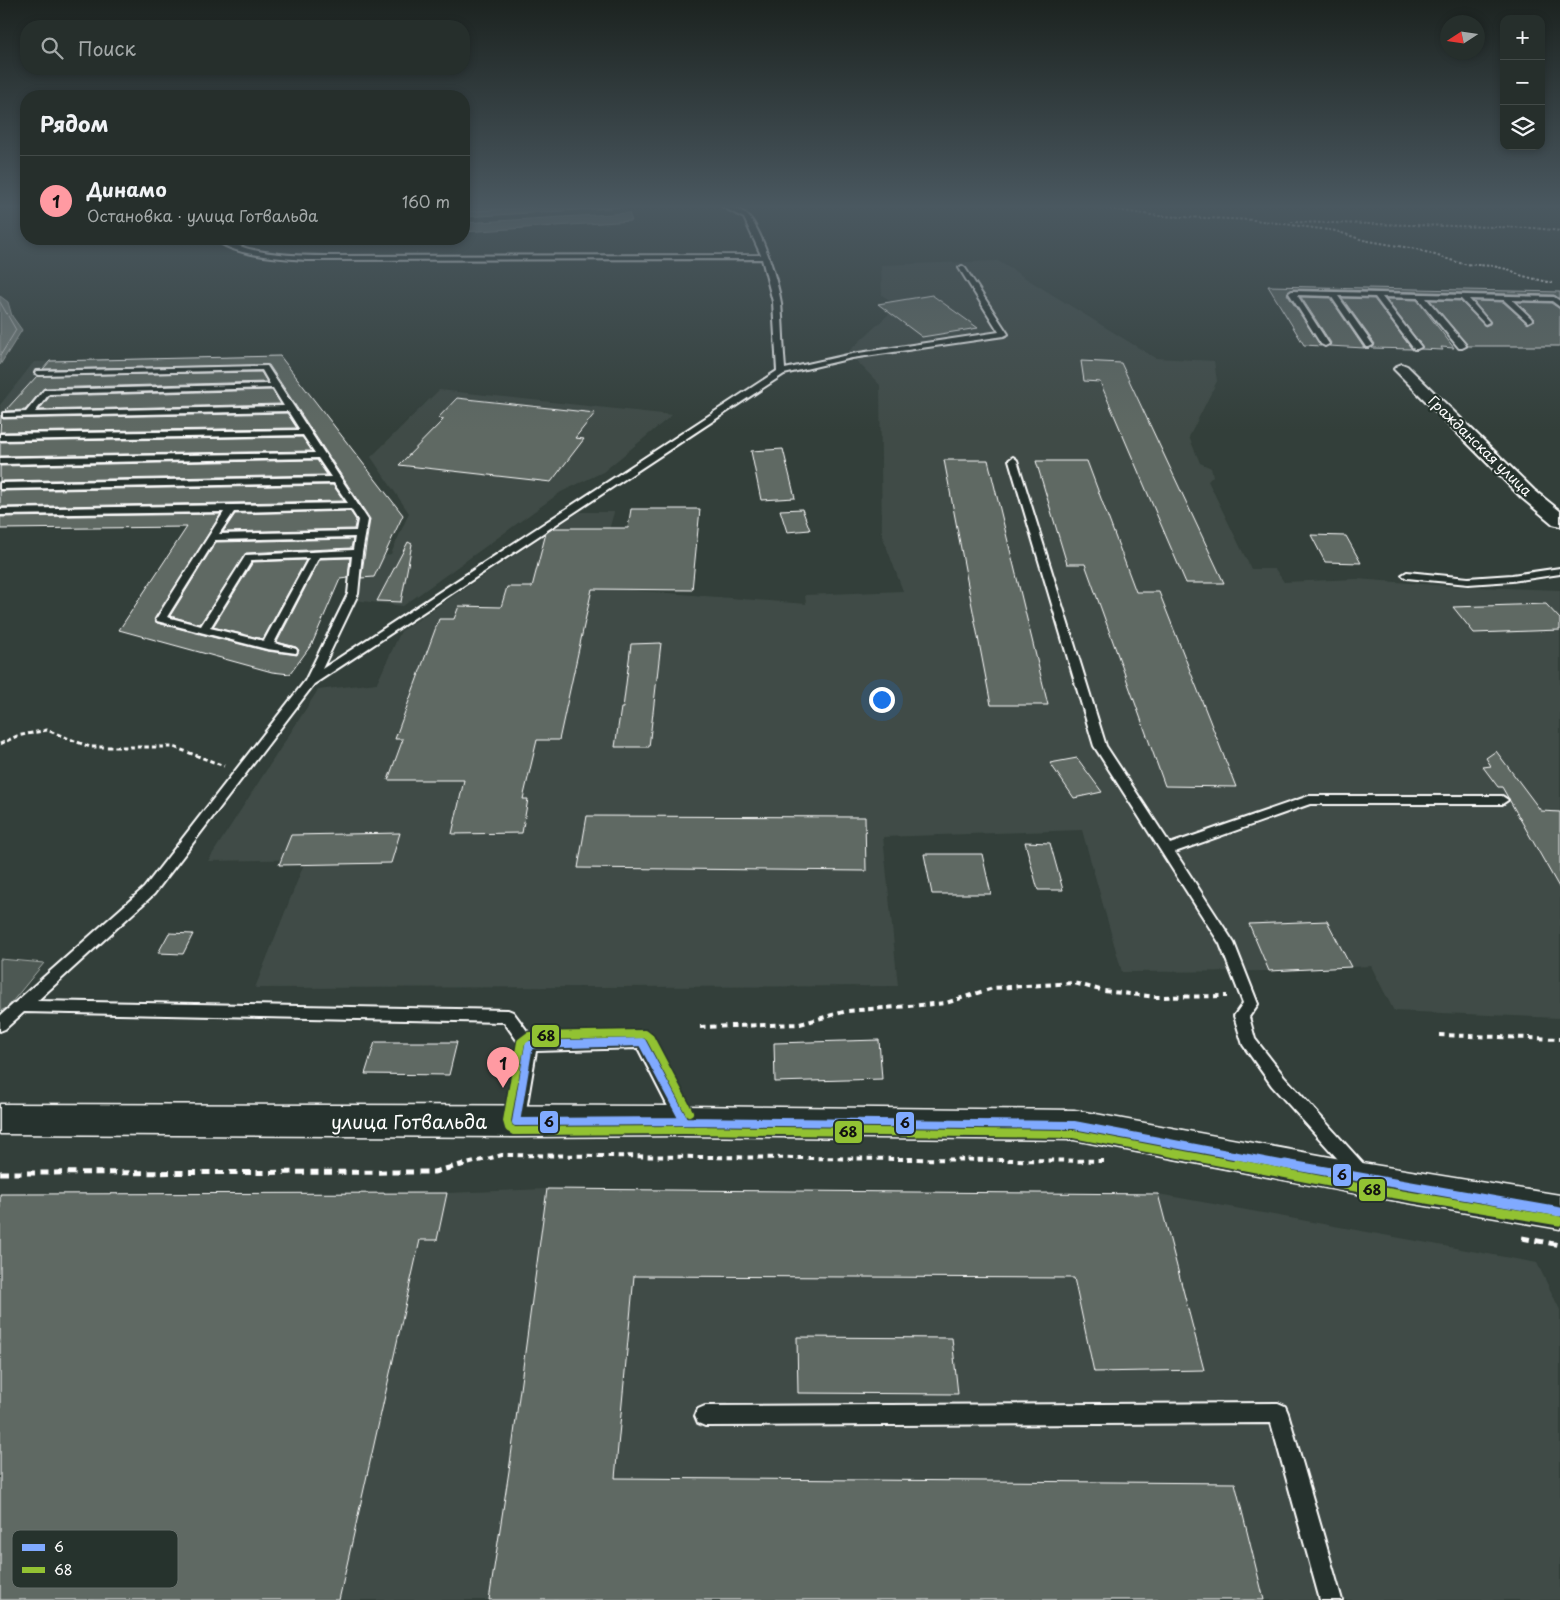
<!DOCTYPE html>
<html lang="ru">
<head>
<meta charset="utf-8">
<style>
	:root { --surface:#262f2c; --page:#323b38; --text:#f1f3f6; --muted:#a4a9a9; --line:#424a48; --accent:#ff9aa2 }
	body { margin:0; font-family:"Playpen Sans",sans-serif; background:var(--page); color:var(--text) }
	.controls { position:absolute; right:15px; top:15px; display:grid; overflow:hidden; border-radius:10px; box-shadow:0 2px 8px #0003 }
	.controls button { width:45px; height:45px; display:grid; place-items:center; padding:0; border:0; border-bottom:1px solid var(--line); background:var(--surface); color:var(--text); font:25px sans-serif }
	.compass { position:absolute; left:1440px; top:15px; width:45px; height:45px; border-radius:50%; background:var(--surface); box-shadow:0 2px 8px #0003; rotate:258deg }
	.you { position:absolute; left:881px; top:699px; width:18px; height:18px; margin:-12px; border:4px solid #fff; border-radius:50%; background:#1a73e8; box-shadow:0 0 0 8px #1a73e833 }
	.badge { display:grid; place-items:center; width:32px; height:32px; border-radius:50%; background:var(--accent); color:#111; font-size:16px; font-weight:700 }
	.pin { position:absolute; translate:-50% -41px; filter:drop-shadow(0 1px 2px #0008) }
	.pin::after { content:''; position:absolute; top:26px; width:18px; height:15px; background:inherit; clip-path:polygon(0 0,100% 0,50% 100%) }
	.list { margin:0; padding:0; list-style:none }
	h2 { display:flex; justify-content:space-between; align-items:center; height:65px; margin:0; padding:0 20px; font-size:21px }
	h2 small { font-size:16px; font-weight:400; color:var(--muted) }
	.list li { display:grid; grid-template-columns:32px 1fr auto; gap:15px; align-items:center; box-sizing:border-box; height:90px; padding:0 20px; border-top:1px solid var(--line) }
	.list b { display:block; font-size:19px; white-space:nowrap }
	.list p { margin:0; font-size:16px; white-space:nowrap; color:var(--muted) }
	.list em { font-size:16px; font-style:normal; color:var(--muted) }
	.icon { flex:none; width:28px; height:28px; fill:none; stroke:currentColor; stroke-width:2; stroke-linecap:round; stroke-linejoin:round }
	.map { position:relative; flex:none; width:1560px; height:1600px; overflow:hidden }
	.search { position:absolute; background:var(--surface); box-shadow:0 2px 8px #0003; left:20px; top:20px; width:450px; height:55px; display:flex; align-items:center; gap:12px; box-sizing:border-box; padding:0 18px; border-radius:20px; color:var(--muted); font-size:19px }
	.panel { position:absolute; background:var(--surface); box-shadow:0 2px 8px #0003; left:20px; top:90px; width:450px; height:155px; border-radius:20px }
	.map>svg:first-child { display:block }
	.built { fill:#404c47 }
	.green { fill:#4d5853; stroke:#a6aca9 }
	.water { fill:#737b78; stroke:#abb0ae }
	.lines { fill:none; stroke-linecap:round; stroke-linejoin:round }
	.shore { stroke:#c7cac9; stroke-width:1 }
	.building { fill:#5f6964; stroke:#fff }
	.service-casing { stroke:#fff; stroke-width:4 }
	.minor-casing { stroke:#fff; stroke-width:4 }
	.primary-casing { stroke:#fff; stroke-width:3 }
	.path-far3 { stroke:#fff; stroke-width:2; stroke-dasharray:2.5 2; stroke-linecap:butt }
	.path-far2 { stroke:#fff; stroke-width:3; stroke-dasharray:4.5 3; stroke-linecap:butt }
	.path-far1 { stroke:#fff; stroke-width:4; stroke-dasharray:5.5 4.5; stroke-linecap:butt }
	.path { stroke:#fff; stroke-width:5; stroke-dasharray:8 5.5; stroke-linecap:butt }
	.service { fill:#26332d; fill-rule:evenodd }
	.minor { fill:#26332d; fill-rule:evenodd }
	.primary { fill:#26332d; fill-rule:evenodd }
	.bus-1-far1-casing { stroke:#26332d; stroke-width:11 }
	.bus-1-casing { stroke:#26332d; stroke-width:13 }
	.bus-2-far1-casing { stroke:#26332d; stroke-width:11 }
	.bus-2-casing { stroke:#26332d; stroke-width:13 }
	.bus-1-far1 { stroke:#80aaff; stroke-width:8 }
	.bus-1 { stroke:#80aaff; stroke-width:9 }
	.bus-2-far1 { stroke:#92c233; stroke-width:8 }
	.bus-2 { stroke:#92c233; stroke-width:9 }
	.labels { text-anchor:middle; stroke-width:4.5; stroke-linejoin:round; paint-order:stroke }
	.far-street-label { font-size:14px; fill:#fff; stroke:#26332d }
	.near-street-label { font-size:19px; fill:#fff; stroke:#26332d }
	.key { fill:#26332d; stroke:#67706c; stroke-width:1 }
	.key-label { font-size:14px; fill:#fff }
	.line-badge { stroke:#26332d; stroke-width:2 }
	.pale-badge-label { font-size:14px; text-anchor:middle; font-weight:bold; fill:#111 }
</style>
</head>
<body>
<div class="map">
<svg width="1560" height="1600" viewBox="0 0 1560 1600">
	<rect width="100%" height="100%" fill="#333f3a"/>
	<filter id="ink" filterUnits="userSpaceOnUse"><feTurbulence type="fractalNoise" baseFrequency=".02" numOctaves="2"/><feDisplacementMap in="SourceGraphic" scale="10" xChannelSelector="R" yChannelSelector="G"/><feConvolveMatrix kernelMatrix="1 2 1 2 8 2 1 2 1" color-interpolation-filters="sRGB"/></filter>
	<g filter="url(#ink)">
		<path class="built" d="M998,261l157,97 59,3 3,20 -28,56 11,26 11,5 2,8 -5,5 43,88h24l9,13 73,-3 91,7 112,4v428l-166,-7 -23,-45 -102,5 -147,1 -40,-142 -199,7 15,149 -643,2 51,-129 -98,2 110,-171 59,-7 24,-52 179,-119h34l-21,75 213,17 -1,-9 98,-4 -21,-56 -2,-150 -32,-33 41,-38 -12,-10 14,-3 -9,-6 -1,-30z
			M1268,286l292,6v28l-104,7 18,21 -33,-1 2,3 -139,-5z
			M280,356l123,159 -19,41 7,-2 18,-41 -38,-56 68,-67 233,25 -69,57 -42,20 -158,114 -57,-7 18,-40 14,-3 -28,1 -39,88 -21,29 -18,-2 -153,-42 68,-103 -187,2v-124l34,-43z
			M547,1189l611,5 379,69 23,47v290h-1560v-402l447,-5z"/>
		<path class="green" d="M0,959l44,4 -37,45 -7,3z"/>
		<path class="water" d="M491,206h136v1l-163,10v-9z
			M629,213l3,8 -168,11v-9z
			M0,296l8,6 4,14 10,14 -22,35z"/>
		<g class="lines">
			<path class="shore" d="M464,212l87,-6
				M0,302l16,28 -16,26"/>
		</g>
		<path class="building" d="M1268,286l292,6v7l-6,-4 -262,-6 -5,5 34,52 -17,-1z
			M932,295l46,33 -56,9 -44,-33z
			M1301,297l29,1 34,50 -35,-2 2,-3z
			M1342,298l32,1 38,50 -40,-1 3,-4z
			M1386,299l31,1 37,48 -13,-1 2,3 -23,-1 2,-3z
			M1430,300l30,1 25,25 5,-2v-3l-17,-20 30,1 25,22 6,-5 -17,-17 34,1 9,6v37h-92z
			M280,356l123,159 -29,62 -13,1 9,-59 -101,-154 -226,4 7,-8z
			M1081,361l40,2 103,220h-38l-86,-201 -16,-1z
			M261,372l6,10 -223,6 -19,22 -20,1 32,-35z
			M272,390l9,14 -242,6 11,-14z
			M457,398l138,15 -20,25 9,1 -33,43 -152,-17 45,-46 -6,-1z
			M287,413l10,15 -297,4 1,-17 2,4z
			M302,437l10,14 -312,5v-14z
			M783,449l12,49 -34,2 -10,-49z
			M317,460l10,15 -327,6v-15z
			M944,460h44l60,245h-57z
			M1036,461h51l49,131h23l77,195 -71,-1 -80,-222h-18z
			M333,485l11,16 -344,6v-16z
			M631,509h69l-8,81 -100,-1 -33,151h-22l-14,59h5l-6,34 -70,1 12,-54h-76l15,-41h-8l44,-120h15l5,-13 42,1 6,-20h25l14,-54 7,-5h75z
			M802,509l8,21 -23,2 -7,-22z
			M350,511l6,9 -2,9 -131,3 12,-18z
			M221,514l-67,106 3,3 110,28 30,4 2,-5 -3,-3 -19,-5 43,-83 30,-1 -2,20 -8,1 -28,65 -22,30 -18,-2 -153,-42 68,-103 -187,2v-12z
			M1311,535l35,1 15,27 -36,-1z
			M353,539l-2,9 -105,5 -46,71 -30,-8 46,-74z
			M408,542l4,2 -11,58 -24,-1z
			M306,560l-43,79 -50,-12 40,-65z
			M1546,604l14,15v11l-86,3 -21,-26z
			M661,643l-12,104h-34l6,-39h2l8,-64z
			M1496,751l45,60 19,1v77l-58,-102h-4l-15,-20 8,-1 -5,-8z
			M1077,758l25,34 -28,6 -24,-35z
			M587,816l278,1 1,54 -288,-3z
			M400,833l-9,30 -112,2 12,-30z
			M1025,842l25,1 13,47h-25z
			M924,854h58l9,40h-59z
			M1327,921l24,46 -82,4 -20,-47z
			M169,933l24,1 -10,20 -25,-1z
			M879,1040l3,39 -107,3 -1,-39z
			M375,1042h82l-8,33 -84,-1z
			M547,1189l611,5 46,176 -110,2 -20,-94 -440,-2 -19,202 620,5 29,117h-775l20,-129z
			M447,1193l-10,47h-17l-81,360h-339v-406z
			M797,1337l155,1 6,56 -160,-1z"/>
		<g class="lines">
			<defs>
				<path id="service" d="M721,206c9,0 22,4 28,11 14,16 29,66 32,86 2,22 2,44 4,66l67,-15 147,-22 -40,-64 3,-2 3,2 43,66 -4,2 -152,22 -68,16 -470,310 -160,210 -117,107 471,9 5,2 20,27 109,-3 5,2 45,83 -2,5 -6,2 -6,-2 -40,-78 -102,3 -12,71 -2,5 -6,2 -6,-2 -2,-5 13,-76 -17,-24 -480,-10 -19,17 -5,2v-15l144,-128 161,-207 43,-87 4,-38 -33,1 -45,86 22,6 1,2 -1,2 -29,-4 -110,-28 -1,-2 68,-107 -224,3v-6l348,-6 -14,-20 -334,6v-6l331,-6 -13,-19 -318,6v-6l315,-5 -12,-18 -303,5v-6l300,-4 -12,-19 -285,6v-4h3l20,-1 18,-22h3l223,-6 -8,-14 -223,5 -4,-2 1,-2 231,-5 101,154 -6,33 -4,41 -36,75 455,-298 -4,-69 -11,-43 -456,1c-25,-2 -73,-4 -91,-21 12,0 23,7 34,10 25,6 51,7 76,7l436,-1 -17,-37zM273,388l11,18 -249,6 14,-18zM351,509l7,11 -2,11 -137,3 15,-22zM355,537l-2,13 -107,5 -45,71 -34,-9 48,-77zM309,558l-45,83 -54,-13 42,-68z
					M1292,291l262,6 6,4v6l-8,-6 -40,-1 19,18 1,2 -4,2 -24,-22 -35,-1 20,23 -4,2 -24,-25 -35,-1 39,46 1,2 -4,2h-3l-41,-50 -36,-1 39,50 -4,2h-3l-39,-52 -37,-1 35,49 -4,2h-3l-35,-51 -34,-1 32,49 -4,2 -4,-2 -32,-51z
					M1013,457l4,3 89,286 64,98 139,-48h193l6,4 -6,4h-192l-135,48 59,91 24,61 -9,13 6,22 29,37 83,92 2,5 -2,5 -6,2 -6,-2 -83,-92 -29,-41 -9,-29 9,-13 -23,-59 -126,-198 -85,-286z
					M1560,568v6l-48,7 -44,3 -61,-6 -5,-3 5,-3 61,6 44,-3z
					M1278,1403l7,3 3,7 54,187h-22l-49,-177 -566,3 -7,-3 -3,-7 3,-7 7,-3z"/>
				<path id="minor" d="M1402,364l5,2 127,124 26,21v15l-7,-2 -31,-26 -125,-126 -3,-3 3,-3z"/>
				<path id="primary" d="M0,1104l684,2 390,4 294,54 192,31v34l-192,-33 -294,-56 -390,-4 -168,1 -516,-3z"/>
			</defs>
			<use href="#service" class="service-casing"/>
			<use href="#minor" class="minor-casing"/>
			<use href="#primary" class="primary-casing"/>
			<path class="path-far3" d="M1087,206l72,10 96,4 81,11 27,9 53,9 47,15 30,2 18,4 8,5 33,8
				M1291,222l244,6 25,3"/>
			<path class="path-far2" d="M0,744l17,-8 30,-6 43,17h84l50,19"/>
			<path class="path-far1" d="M700,1027l100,-3 47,-13 99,-8 47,-15 81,-5 30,8 53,6 70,-1
				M1439,1035l121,4
				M459,1166l43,-11 605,6"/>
			<path class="path" d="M0,1173l434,-1 30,-8
				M1522,1238l38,7"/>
			<use href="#service" class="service"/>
			<use href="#minor" class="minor"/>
			<use href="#primary" class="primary"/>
			<defs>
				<path id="bus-1-far1" d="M642,1042l42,79 -168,1 13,-77z
					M684,1121l390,4 217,41"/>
				<path id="bus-1" d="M1285,1164l275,48"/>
				<path id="bus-2-far1" d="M689,1112l-39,-74 -5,-4 -116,2 -8,6 -14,79 2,7 5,3 170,-1 389,4 169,32"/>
				<path id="bus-2" d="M1235,1164l131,25 193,32"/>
			</defs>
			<use href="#bus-1-far1" class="bus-1-far1-casing"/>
			<use href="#bus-1" class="bus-1-casing"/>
			<use href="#bus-2-far1" class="bus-2-far1-casing"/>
			<use href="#bus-2" class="bus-2-casing"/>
			<use href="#bus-1-far1" class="bus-1-far1"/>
			<use href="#bus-1" class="bus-1"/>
			<use href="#bus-2-far1" class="bus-2-far1"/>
			<use href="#bus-2" class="bus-2"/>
		</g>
	</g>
	<linearGradient id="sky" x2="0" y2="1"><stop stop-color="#1c2320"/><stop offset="0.48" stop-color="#4a5860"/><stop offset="1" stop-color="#4a5860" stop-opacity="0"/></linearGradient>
	<rect width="1560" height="430" fill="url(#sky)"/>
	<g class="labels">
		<g class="far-street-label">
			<text transform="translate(1480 446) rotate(44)" y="5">Гражданская улица</text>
		</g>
		<g class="near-street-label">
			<text x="409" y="1129">улица Готвальда</text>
		</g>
	</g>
	<rect x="12" y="1530" width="166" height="58" rx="8" class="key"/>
	<rect x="22" y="1544" width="23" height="7" fill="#80aaff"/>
	<rect x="22" y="1567" width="23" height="6" fill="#92c233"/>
	<g class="key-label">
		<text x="54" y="1552">6</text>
		<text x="54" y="1575">68</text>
	</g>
	<g class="line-badge">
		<rect x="531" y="1024" width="29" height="24" rx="5" fill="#92c233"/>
		<rect x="539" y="1110" width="20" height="24" rx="5" fill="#80aaff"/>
		<rect x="895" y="1111" width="20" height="24" rx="5" fill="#80aaff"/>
		<rect x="834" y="1120" width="29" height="24" rx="5" fill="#92c233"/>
		<rect x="1332" y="1163" width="20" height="24" rx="5" fill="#80aaff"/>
		<rect x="1358" y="1178" width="28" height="24" rx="5" fill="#92c233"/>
	</g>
	<g class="pale-badge-label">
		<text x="546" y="1041">68</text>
		<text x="549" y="1127">6</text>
		<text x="905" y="1128">6</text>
		<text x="848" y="1137">68</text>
		<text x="1342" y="1180">6</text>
		<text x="1372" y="1195">68</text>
	</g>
</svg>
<div class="controls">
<button>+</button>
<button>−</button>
<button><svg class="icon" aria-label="layers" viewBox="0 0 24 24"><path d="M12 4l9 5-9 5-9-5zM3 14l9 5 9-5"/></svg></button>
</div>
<svg class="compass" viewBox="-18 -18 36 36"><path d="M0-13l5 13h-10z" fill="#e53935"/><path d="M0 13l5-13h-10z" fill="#a4a9a9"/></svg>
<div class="you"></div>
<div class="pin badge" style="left:503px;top:1088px">1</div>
<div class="search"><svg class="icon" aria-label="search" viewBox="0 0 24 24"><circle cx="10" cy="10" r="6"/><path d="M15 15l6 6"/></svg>Поиск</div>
<section class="panel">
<h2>Рядом<small></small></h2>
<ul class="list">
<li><span class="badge">1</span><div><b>Динамо</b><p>Остановка · улица Готвальда</p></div><em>160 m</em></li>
</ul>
</section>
</div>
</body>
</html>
